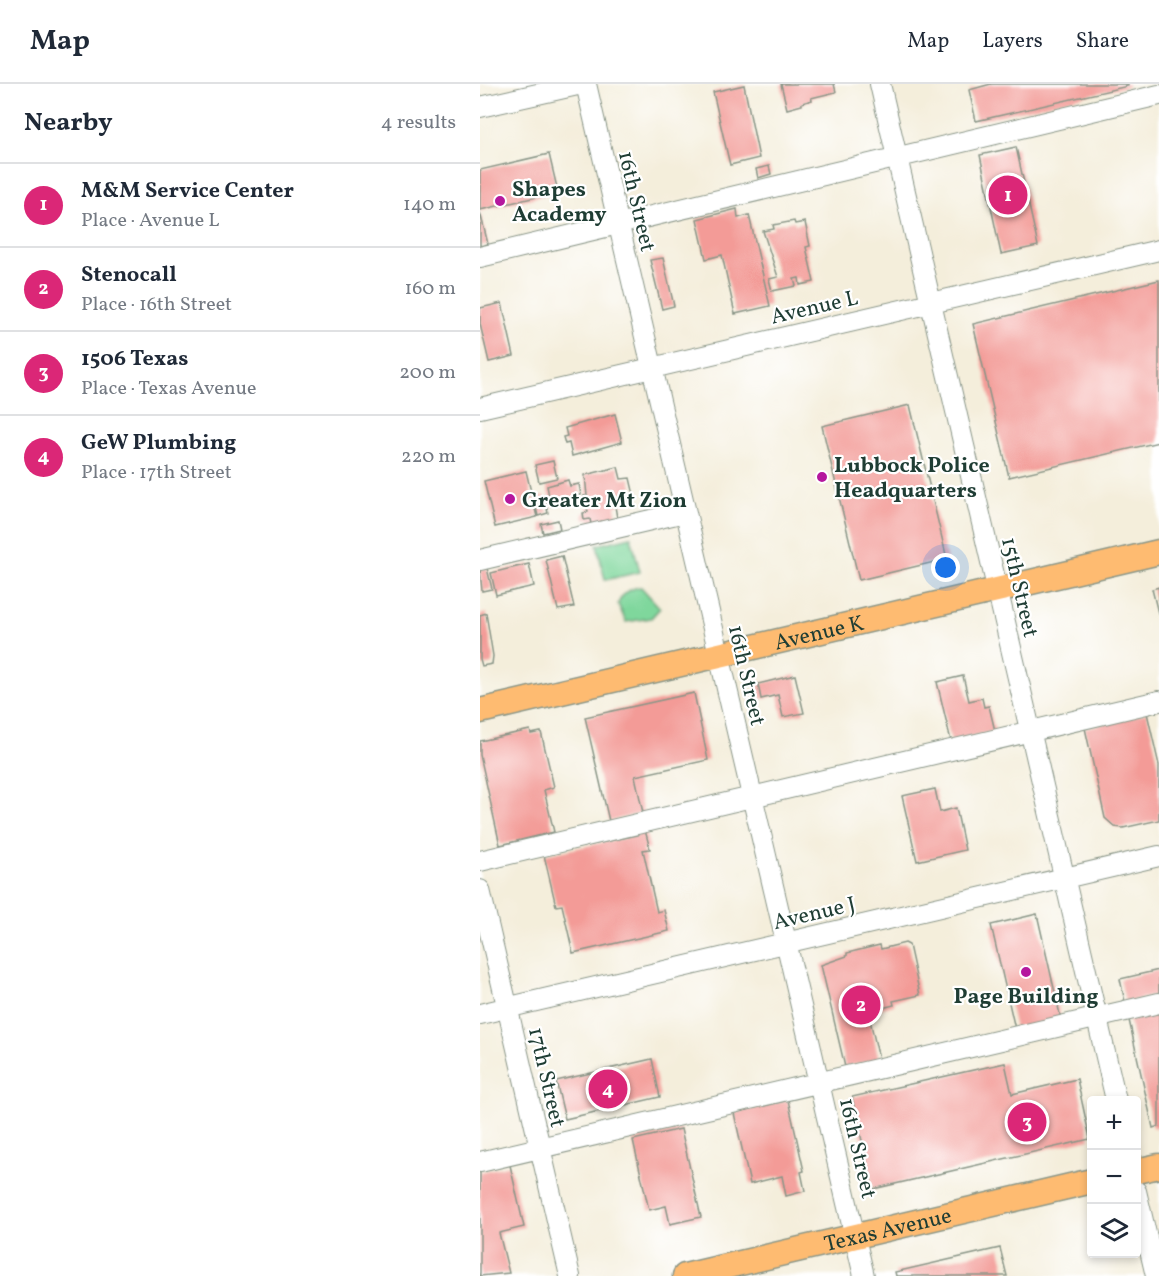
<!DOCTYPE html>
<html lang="en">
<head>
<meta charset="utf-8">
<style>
	:root { --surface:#fff; --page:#f6f6f7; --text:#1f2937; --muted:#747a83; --line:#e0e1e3; --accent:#db2777 }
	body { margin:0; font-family:Vollkorn,serif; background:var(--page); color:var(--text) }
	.controls { position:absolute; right:18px; bottom:18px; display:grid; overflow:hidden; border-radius:6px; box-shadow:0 3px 9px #0003 }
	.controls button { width:54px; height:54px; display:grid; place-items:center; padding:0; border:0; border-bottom:2px solid var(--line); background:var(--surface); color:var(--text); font:30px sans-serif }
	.you { position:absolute; left:466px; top:484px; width:21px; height:21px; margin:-15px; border:4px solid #fff; border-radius:50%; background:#1a73e8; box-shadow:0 0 0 9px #1a73e833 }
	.badge { display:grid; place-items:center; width:39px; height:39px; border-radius:50%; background:var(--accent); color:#fff; font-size:20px; font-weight:700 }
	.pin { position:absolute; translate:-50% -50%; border:3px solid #fff; box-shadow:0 2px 6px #0006 }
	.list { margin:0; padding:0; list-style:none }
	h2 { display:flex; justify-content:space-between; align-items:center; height:78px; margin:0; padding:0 24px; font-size:26px }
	h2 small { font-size:20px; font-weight:400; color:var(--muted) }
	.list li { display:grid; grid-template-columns:39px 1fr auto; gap:18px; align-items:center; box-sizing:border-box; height:84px; padding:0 24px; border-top:2px solid var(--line) }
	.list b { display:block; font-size:22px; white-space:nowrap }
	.list p { margin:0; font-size:20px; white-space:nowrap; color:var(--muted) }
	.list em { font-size:20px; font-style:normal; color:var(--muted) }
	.icon { flex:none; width:33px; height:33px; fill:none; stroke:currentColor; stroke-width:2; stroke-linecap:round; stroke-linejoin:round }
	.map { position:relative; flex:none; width:679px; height:1192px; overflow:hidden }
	header { display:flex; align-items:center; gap:36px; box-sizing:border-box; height:84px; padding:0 30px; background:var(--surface); border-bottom:2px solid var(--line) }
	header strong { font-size:28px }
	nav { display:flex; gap:33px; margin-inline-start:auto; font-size:21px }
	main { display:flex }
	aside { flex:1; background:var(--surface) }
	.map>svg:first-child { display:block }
	.green { fill:#7fd79c; stroke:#4f8a68; stroke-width:1.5 }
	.building { fill:#f39b97 }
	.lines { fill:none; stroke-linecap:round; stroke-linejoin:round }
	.minor-casing { stroke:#8a9688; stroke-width:22 }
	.major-casing { stroke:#8a9688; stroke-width:27 }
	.minor { stroke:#fff; stroke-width:20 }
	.major { stroke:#febb71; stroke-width:24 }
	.poi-dot { fill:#b5179e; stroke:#fff; stroke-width:2 }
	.labels { text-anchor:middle; stroke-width:4.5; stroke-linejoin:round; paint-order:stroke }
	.poi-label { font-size:22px; font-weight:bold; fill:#1f3d34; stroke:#fff; text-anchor:start }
	.street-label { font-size:22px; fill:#1f3d34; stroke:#fff }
</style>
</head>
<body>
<header>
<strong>Map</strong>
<nav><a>Map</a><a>Layers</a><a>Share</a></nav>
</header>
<main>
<aside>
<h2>Nearby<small>4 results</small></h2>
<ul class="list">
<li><span class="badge">1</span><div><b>M&amp;M Service Center</b><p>Place · Avenue L</p></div><em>140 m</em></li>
<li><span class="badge">2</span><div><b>Stenocall</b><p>Place · 16th Street</p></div><em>160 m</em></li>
<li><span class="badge">3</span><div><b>1506 Texas</b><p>Place · Texas Avenue</p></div><em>200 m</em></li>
<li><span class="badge">4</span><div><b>GeW Plumbing</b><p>Place · 17th Street</p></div><em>220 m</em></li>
</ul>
</aside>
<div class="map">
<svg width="679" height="1192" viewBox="0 0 679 1192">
	<rect width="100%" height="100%" fill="#fff"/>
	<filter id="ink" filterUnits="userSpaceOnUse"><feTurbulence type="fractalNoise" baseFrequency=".0167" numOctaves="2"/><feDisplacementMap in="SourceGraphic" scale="12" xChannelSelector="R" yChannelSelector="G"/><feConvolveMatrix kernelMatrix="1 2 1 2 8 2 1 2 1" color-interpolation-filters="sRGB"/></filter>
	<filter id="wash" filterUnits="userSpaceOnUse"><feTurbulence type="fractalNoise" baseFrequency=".008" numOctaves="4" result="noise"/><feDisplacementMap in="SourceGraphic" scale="24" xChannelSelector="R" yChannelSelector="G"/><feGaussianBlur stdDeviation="1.35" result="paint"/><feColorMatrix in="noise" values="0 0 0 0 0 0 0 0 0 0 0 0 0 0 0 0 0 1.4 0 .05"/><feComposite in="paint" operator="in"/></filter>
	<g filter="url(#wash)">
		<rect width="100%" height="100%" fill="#f4eedb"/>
		<path class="green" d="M151,453l9,35 -35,8 -8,-35z
			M161,503l19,21 -9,10 -25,4 -8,-18c4,-10 12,-16 23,-17z"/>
		<g id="blocks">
			<path class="building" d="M301,0h53l2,8 -25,6 1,2 -10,3v2l-15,4z
				M511,0h137v2l-152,35 -7,-31z
				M264,1l15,73 -29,7 -17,-73z
				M536,63l22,99 -37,8 -21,-99z
				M69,70l9,38 -78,18v-40z
				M289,82l2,8 -13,4 -2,-9z
				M257,125l1,9 11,-3 21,91 -35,8 -13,-59 -16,4 -9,-40z
				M0,128l8,32 -8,2z
				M314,137l1,3 10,-2 5,24 -4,1 8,35 -14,3 -1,-7 -5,1 2,7 -24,5 -3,-12 9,-2 -15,-46 11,-2 -1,-4z
				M183,174l11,48 -12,3 -12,-49z
				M679,196v162l-150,35 -36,-153z
				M22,219l12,53 -25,6 -9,-38v-16z
				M430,321l37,154 -88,21 -37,-154z
				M135,330l7,28 -50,14 -3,-13 -4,1 -2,-7 4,-1 -2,-8z
				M73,377l4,17 -18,4 -4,-17z
				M138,383l3,12 9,-1 4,17 -7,1 2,7 -14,3 2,12 -26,6 -1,-5 -6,1 -1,-7 5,-1 -4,-16h3l-2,-21z
				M46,387l11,46 -42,10 -11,-46z
				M88,396l2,6 9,-2 2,11 -5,1 2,7 -9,2 -2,-7v5l-16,3 -4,-20z
				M64,412l4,17 -10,3 -4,-17z
				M78,436l2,9 -17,4 -2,-9z
				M82,472l12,51 -16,3 -12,-50z
				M49,480l5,22 -38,9 -5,-22z
				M7,484l5,21 -10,2 -2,-21z
				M679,503v26h-1l-6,-24z
				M6,529l7,43 -1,8 -10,2 -2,-7v-44z
				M315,591l9,38 -21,4 -5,-22 -17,4 -3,-15z
				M483,592l6,25 13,-3 2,9 5,-1 6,25 -44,10 -14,-59z
				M214,609l14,67 -73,16 8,37 -34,8 -24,-104z
				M667,629l12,52v55l-36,8 -8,-1 -10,-9 -20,-90z
				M50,646l1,4 10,-2 13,55 -10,3 10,42 -54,13 -20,-90v-14z
				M455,705l5,23 16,-4 9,42 -48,11 -15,-65z
				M165,746l5,19 -7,1 14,62 7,-2 5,21 -96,22 -11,-48 -6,1 -12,-51 94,-20 -1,-3z
				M557,830l24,105 -46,10 -24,-104z
				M425,859l4,2 11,50 -27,6 1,4 -20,5 -1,-5 -6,2 12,52 -34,8 -24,-102 26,-9v-3l33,-8 1,4z
				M679,886v25l-34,7 -5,-23z
				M679,929v113l-6,2 -24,-108z
				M172,975l8,38 -95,22 -9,-38z
				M525,979l7,31 65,-15 13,60 -217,50 -21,-92z
				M308,1016l16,71 -3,1 4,19 -19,5 -4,-20 -32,8 -16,-71z
				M201,1045l20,88 -31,7 -4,-18 -17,4 -16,-70z
				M30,1081l14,62 -25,6 10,40 -29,3v-104z
				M520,1164l7,28h-111l-1,-4z"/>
		</g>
	</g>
	<g filter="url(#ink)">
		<use href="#blocks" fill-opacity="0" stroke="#8a9688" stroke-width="1.5"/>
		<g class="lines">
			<defs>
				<path id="minor" d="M106,0l278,1192
					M400,0l236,1016
					M0,23l102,-23
					M0,173l679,-162
					M0,324l679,-158
					M0,476l205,-48
					M0,777l679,-160
					M0,806l90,386
					M0,930l679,-158
					M0,1078l679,-159
					M656,1107l20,85"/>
				<g id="major">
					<path id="s1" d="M0,627l679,-159"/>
					<path d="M656,1087l23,-5"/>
					<path id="s2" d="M205,1192l407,-95"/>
				</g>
			</defs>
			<use href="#minor" class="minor-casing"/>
			<use href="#major" class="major-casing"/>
			<use href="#minor" class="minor"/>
			<use href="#major" class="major"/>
		</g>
	</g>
	<g class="poi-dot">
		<circle cx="20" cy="117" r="6"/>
		<circle cx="342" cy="393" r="6"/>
		<circle cx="30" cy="415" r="6"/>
		<circle cx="546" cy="888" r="6"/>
	</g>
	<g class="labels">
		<g class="poi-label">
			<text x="32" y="112">Shapes<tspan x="32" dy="25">Academy</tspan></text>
			<text x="354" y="388">Lubbock Police<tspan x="354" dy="25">Headquarters</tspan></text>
			<text x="42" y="423">Greater Mt Zion</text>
			<text x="546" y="919" text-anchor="middle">Page Building</text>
		</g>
		<g class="street-label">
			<text transform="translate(158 117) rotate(77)" y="8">16th Street</text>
			<text transform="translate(334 222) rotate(-13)" y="8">Avenue L</text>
			<text transform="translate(541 503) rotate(77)" y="8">15th Street</text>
			<text dy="8" stroke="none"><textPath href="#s1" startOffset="348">Avenue K</textPath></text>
			<text transform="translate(268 591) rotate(77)" y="8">16th Street</text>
			<text transform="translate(334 828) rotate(-13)" y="8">Avenue J</text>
			<text transform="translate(68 993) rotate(77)" y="8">17th Street</text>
			<text transform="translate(379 1064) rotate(77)" y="8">16th Street</text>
			<text dy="8" stroke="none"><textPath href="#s2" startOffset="208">Texas Avenue</textPath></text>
		</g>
	</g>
</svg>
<div class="controls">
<button>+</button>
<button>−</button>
<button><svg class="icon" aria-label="layers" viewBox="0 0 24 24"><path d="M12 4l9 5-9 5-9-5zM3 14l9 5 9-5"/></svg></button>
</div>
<div class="you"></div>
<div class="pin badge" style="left:528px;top:111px">1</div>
<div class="pin badge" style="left:381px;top:921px">2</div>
<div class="pin badge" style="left:547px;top:1038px">3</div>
<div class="pin badge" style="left:128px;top:1005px">4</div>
</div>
</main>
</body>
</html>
